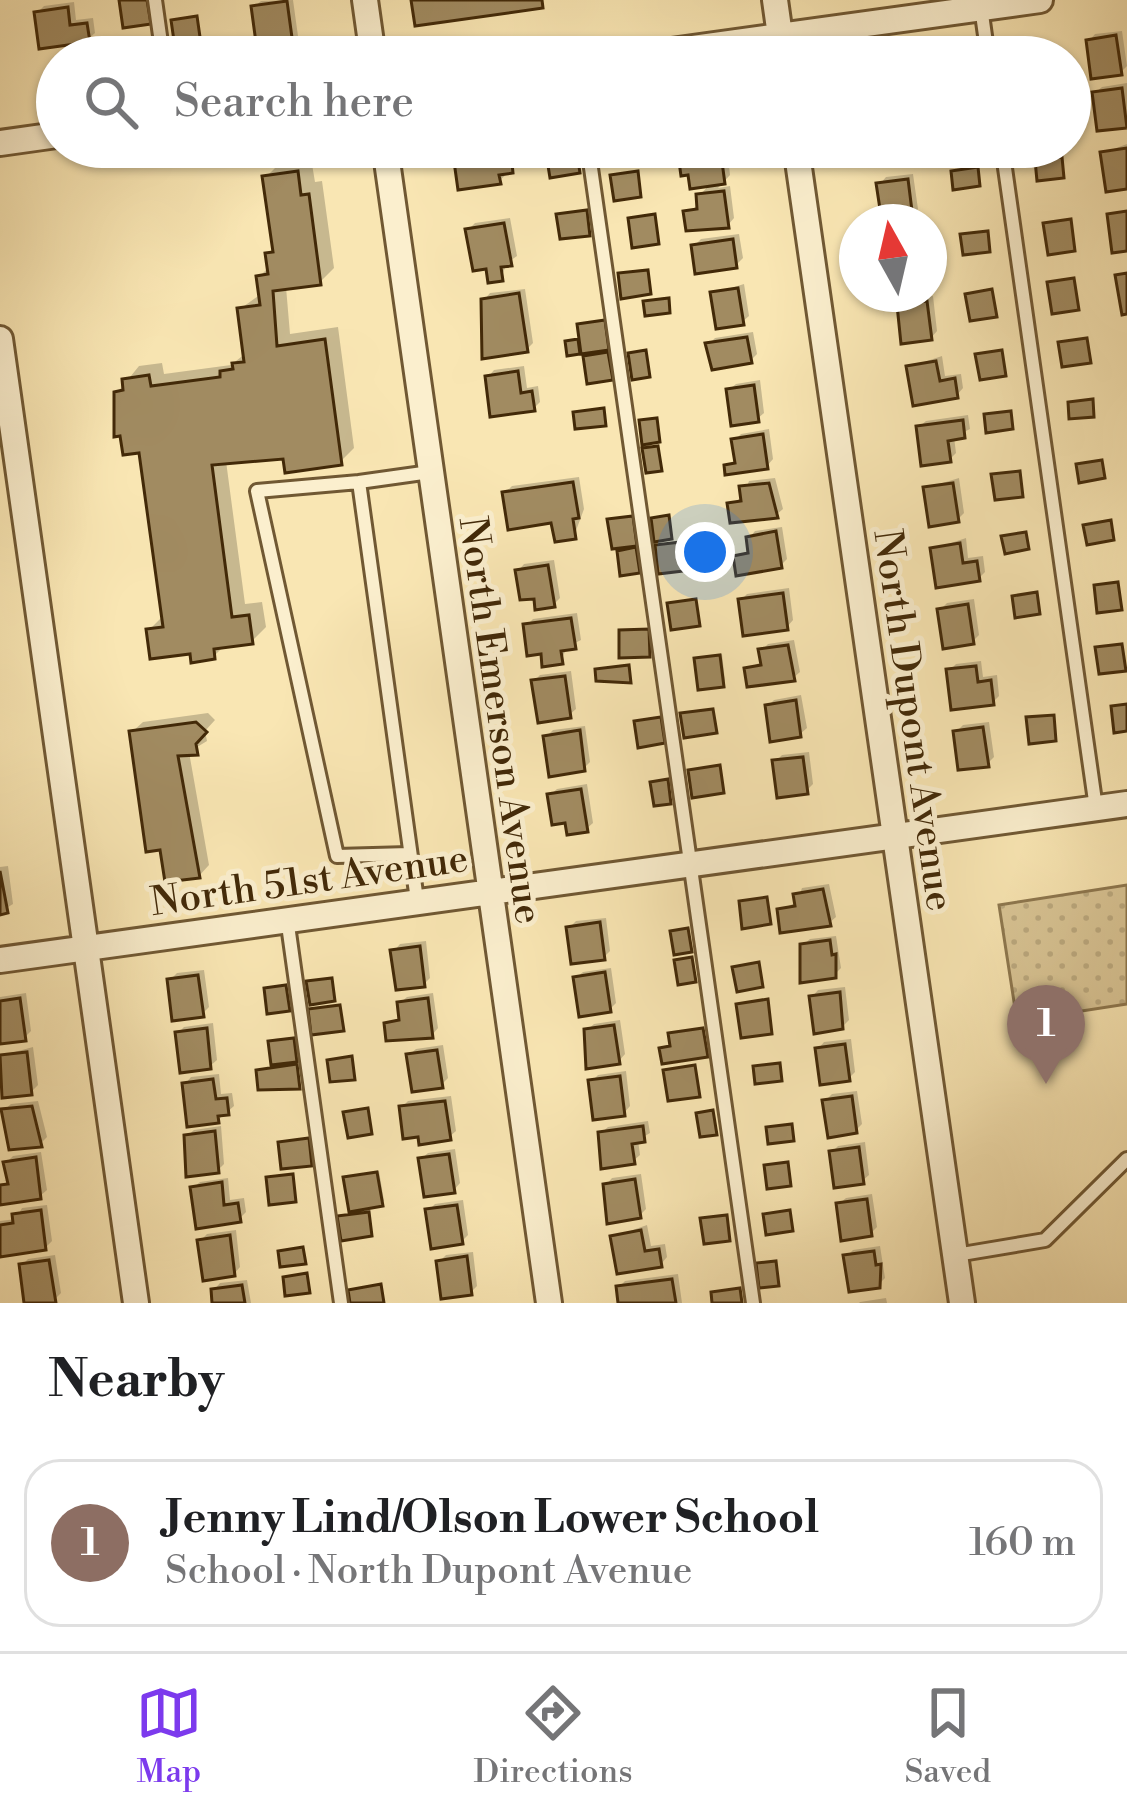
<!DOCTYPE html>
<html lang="en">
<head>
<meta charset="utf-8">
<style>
	:root { --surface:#fff; --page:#f6f6f6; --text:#202124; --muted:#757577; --line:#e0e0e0; --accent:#7c3aed }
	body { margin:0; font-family:"Libre Bodoni",serif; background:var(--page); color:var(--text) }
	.compass { position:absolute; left:839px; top:204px; width:108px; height:108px; border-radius:50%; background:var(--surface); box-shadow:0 3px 9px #0004; rotate:352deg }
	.you { position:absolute; left:705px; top:552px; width:42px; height:42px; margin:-30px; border:9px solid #fff; border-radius:50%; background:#1a73e8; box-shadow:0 0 0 18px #1a73e833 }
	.badge { display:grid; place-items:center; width:78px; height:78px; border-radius:50%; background:var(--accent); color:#fff; font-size:39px; font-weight:700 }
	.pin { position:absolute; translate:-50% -99px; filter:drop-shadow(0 3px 6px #0008) }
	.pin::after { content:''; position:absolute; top:63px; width:42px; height:36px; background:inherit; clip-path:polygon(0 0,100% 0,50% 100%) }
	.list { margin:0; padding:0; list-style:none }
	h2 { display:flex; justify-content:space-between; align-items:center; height:156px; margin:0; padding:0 48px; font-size:51px }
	h2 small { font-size:39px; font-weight:400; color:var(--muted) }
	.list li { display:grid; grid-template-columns:78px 1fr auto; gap:36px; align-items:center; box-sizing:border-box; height:168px; margin:0 24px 24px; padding:0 24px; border:3px solid var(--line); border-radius:36px }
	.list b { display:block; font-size:45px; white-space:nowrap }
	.list p { margin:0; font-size:39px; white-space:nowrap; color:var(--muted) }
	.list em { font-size:39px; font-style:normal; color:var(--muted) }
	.icon { flex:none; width:66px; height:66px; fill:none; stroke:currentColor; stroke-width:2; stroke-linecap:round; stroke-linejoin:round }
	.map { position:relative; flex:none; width:1127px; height:1303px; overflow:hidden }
	.search { position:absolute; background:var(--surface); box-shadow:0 3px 9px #0004; left:36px; right:36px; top:36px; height:132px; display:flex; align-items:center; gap:30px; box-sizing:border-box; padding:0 42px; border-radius:66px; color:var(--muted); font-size:45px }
	.sheet { height:348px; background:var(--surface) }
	nav { display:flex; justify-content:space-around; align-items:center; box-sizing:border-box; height:168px; border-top:3px solid var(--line); background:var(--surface); font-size:33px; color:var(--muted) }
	nav a { display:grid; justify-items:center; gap:6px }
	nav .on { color:var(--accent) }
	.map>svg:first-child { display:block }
	.grass { fill:url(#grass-dots); stroke:#8e784f; stroke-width:3 }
	.shadow { fill:#0003 }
	.building { fill:#a18b61; stroke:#422908; stroke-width:3 }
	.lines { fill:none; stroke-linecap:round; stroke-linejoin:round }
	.service-casing { stroke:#705833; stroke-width:18 }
	.minor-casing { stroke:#705833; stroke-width:30 }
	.service { stroke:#fbefce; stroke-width:12 }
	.minor { stroke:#fbefce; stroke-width:24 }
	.labels { text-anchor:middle; stroke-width:10; stroke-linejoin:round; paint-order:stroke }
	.street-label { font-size:39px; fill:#422908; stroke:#fbefce }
</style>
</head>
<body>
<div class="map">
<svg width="1127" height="1303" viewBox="0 0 1127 1303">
	<defs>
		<pattern id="grass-dots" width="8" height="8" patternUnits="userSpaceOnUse" patternTransform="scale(3)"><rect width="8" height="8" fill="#dac696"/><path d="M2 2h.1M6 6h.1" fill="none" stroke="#bcaa80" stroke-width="1.8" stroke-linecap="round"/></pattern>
	</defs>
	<rect width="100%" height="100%" fill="#f9e6b3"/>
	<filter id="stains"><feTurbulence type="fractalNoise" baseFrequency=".00167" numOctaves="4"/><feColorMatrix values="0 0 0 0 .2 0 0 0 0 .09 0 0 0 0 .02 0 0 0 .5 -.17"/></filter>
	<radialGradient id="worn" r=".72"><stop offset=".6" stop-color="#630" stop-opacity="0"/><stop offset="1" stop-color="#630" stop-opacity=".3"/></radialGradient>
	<path class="grass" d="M1127,885v119l-110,17 -18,-116z"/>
	<path class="shadow" d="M293,0l5,36 -7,6 -37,-35 7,-6z
		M74,2l2,18 17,-2 2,15 -7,6 -51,-26 7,-7z
		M1122,31l5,35 -6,6 -32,-31 6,-7z
		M1127,83v40l-2,2 -30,-32 7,-6z
		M1127,144v42l-24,-33z
		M455,147l48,3 24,-2 -10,3 2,12 -20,18z
		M681,147h46l3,28 -12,13 12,-2 4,32 -6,7 -42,-13 14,-7 -1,-9 12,-13z
		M311,158l4,24 7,-1 12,87 -14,14 -34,5 4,47 48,-7 16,121 -14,14 -55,-6 -59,5 19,143 17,-2 4,25 -14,14 -27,4 -11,11 -65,-26 15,-15 -22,-166 -25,-56 22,-27 23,-3 2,11 67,-9 15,-12 -6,-44 21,-15 -2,-17 11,-11 -2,-12 7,-6 -9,-71 14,-14z
		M913,174l5,35 -7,7 -31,-32 6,-7z
		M510,218l7,38 -10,7 -6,15 -33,-48 7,-7z
		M739,234l4,24 -7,7 -42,-19 7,-7z
		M744,284l5,32 -7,6 -28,-29z
		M525,289l8,54 -7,7 -42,6v-56l6,-7z
		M933,296l4,35 -6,7 -31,-32 6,-6z
		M607,320l3,25 -8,8 8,-1 1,25 -25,-20 9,-8 -25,3 -2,-10 14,-4 1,-15z
		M753,332l4,22 -7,7 -41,-17 6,-6z
		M942,356l3,20 16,-2 2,14 -6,7 -48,-28z
		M524,366l3,22 11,-2 2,16 -6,6 -46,-31 6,-7z
		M760,380l4,33 -7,6 -28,-29 7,-6z
		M968,415l2,14 -16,8 2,16 -6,6 -31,-32 7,-6z
		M769,429l4,30 -6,7h-40l10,-8 -2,-18 6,-6z
		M579,477l5,32 -10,27 -69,-43 7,-7z
		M775,478l8,31 -7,6 -46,-11 13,-7 6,-16z
		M959,478l5,35 -6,6 -32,-31z
		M634,515l7,52 -18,5 -12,-52z
		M782,527l5,32 -6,6 -45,-8 15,-8 -2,-11 6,-7z
		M966,538l2,20 15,-2 2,16 -6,6 -46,-29z
		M554,560l6,38 -6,6 -18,-8 -18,-25 6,-7z
		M789,588l4,32 -6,7 -46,-27 6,-6z
		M974,599l5,36 -6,6 -33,-31 7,-7z
		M577,613l4,27 -14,7 -6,14 -18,-11 -17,-24 7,-7z
		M794,640l6,32 -7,6 -46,-9 16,-8 -1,-11 6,-6z
		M722,654l3,27 -2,3 -26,-25z
		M981,661l2,16 14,-2 2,21 -6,6 -43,-32 6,-6z
		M571,671l5,38 -7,6 -35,-34 6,-6z
		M801,695l6,33 -7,6 -32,-28 6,-6z
		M208,713l7,7 -10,11 2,10 -18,11 20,113 -10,11 -67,-144 11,-10z
		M989,722l5,35 -7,7 -31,-32 7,-7z
		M585,726l5,36 -6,6 -38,-31 7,-7z
		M809,752l4,32 -7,7 -30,-30 6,-6z
		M587,784l6,39 -7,6 -36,-34 7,-6z
		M8,866l5,38 -13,8v-45z
		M829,884l7,33 -7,6 -49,-13 17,-8 5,-14z
		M606,918l4,33 -6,6 -35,-29 7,-7z
		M836,936l5,32 -7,7 -31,-30 7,-6z
		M426,941l4,37 -6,6 -30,-33 6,-7z
		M611,968l5,35 -6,6 -34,-31 7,-6z
		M204,970l5,37 -7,7 -32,-34 7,-7z
		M845,987l4,33 -7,7 -30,-30 6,-7z
		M26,993l5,38 -7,7 -24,3v-44z
		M433,993l5,35 -6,7 -45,-11 15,-8 -2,-13 7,-6z
		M620,1020l5,34 -6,7 -32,-31 7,-6z
		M213,1023l4,37 -7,6 -32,-33 6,-6z
		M295,1037l4,49 -40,-15 15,-4v-28z
		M851,1039l4,33 -6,6 -31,-29 6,-7z
		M443,1045l5,33 -7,7 -32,-30 7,-6z
		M33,1047l5,38 -7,7 -27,3 -4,-39z
		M626,1071l4,35 -6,7 -32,-32 6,-6z
		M219,1074l2,20 11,-1 2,13 -16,14 -33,-36 6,-7z
		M857,1091l5,33 -6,6 -31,-29 7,-7z
		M451,1096l5,35 -7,6 -47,-30 6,-6z
		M38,1101l9,36 -7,7 -36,-34 7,-6z
		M648,1121l2,12 -12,7 2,15 -7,6 -32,-28 7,-6z
		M221,1126l3,38 -6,6 -31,-34 7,-6z
		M865,1142l4,33 -7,6 -30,-29 6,-6z
		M455,1149l5,34 -6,7 -33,-31 7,-6z
		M41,1152l6,38 -7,6 -40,6v-18l22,-5 -19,2 7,-2 -4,-16 7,-7z
		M379,1171l5,30 -14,4 1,29 -31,-17 12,-3 -6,-36z
		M641,1174l5,35 -7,7 -33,-31 6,-7z
		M228,1178l2,22 14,-2 2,14 -7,7 -46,-31 7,-6z
		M872,1194l5,33 -6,6 -32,-29 7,-6z
		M463,1200l5,35 -7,7 -32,-32 6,-6z
		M47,1205l5,36 -7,7 -45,6v-33l16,-2 6,-11z
		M647,1225l4,21 14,-2 2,13 -6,7 -48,-27z
		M236,1230l4,37 -6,7 -34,-33 7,-7z
		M880,1246l5,32 -7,7 -31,-29 6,-6z
		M473,1252l4,34 -6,6 -32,-30 7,-7z
		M55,1255l6,38 -7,7 -27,3 -5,-38 6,-6z
		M678,1274l4,29h-61l-2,-16 6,-6z
		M247,1280l4,23h11h-47l-1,-13 6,-7z
		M886,1298l1,5h-28l1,-1z"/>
	<path class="building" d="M119,0h28l4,24 -28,4z
		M411,0h131l1,8 -128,18z
		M287,1l6,44 -36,5 -6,-44z
		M68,7l2,18 17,-2 3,19 -51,7 -5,-37z
		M197,16l4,28 -26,4 -4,-28z
		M1116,35l6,40 -31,4 -5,-39z
		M1122,88l5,40 -30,3 -5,-39z
		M452,147h44l1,8 14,-2 2,20 -14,2 2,9 -43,6z
		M545,147h31l4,26 -30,5z
		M677,147h43l5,37 -35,5 -2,-14 -7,1z
		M870,147h50l1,9 -49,7z
		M972,147h17l2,11 -17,2z
		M1127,148v41l-21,3 -6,-40z
		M1062,157l2,21 -27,3 -2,-21z
		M978,167l2,19 -27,4 -2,-19z
		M298,171l3,24 8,-1 12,91 -48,6 4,55 48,-7 17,126 -57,8 -2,-14 -71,6 20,152 17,-2 4,29 -39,5 1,10 -24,4 -1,-9 -40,5 -4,-30 17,-2 -24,-174 -16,2 -3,-19 -6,1v-45l9,-2 -1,-11 27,-4 2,11 69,-9v-6l13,-2 -1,-6 12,-1 -7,-54 23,-3 -4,-29 12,-2 -3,-21 8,-1 -11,-76z
		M638,171l3,26 -27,4 -4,-26z
		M908,179l5,40 -31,3 -6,-39z
		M724,191l5,37 -43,3 -3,-20 14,-2 -1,-15z
		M587,210l3,26 -30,3 -4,-25z
		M1127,211v40l-15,2 -5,-39z
		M655,214l4,30 -27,4 -4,-30z
		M1071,219l4,32 -27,4 -5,-32z
		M504,223l8,43 -11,1 2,14 -15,2 -2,-14 -13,2 -8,-42z
		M988,231l2,21 -27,3 -3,-21z
		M733,239l4,29 -42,6 -4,-29z
		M648,270l3,24 -30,5 -3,-26z
		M1127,273v41l-5,1 -7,-40z
		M1074,278l5,32 -27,4 -5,-32z
		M738,288l6,37 -28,4 -6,-37z
		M992,289l5,28 -27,4 -5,-27z
		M519,293l9,59 -46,7 -1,-60z
		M669,298l1,15 -25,3 -2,-15z
		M927,301l5,39 -31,4 -4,-39z
		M605,320l4,30 -28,4 -4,-30z
		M747,337l5,26 -40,7 -7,-27z
		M1087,338l4,25 -29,4 -4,-25z
		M578,339l2,15 -13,2 -2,-15z
		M646,350l4,27 -18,3 -4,-27z
		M1002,350l4,26 -26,4 -5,-26z
		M608,352l5,28 -26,4 -4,-28z
		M936,361l4,20 15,-3 3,20 -45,8 -7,-40z
		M518,371l3,22 11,-2 3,20 -45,6 -5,-41z
		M754,385l5,37 -28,4 -5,-37z
		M1093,399l1,18 -25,2 -1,-17z
		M604,408l2,18 -31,3 -2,-17z
		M1011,411l2,18 -27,4 -2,-19z
		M657,418l3,24 -18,3 -3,-25z
		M963,420l2,18 -17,3 3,21 -30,4 -5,-40z
		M763,434l5,35 -43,6 -1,-10 11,-2 -4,-24z
		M658,446l4,25 -16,2 -4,-25z
		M1102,460l3,18 -26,5 -3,-19z
		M1020,471l3,26 -28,3 -4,-26z
		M573,482l6,36 -6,1 3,20 -21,3 -4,-19 -43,7 -6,-38z
		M769,483l9,35 -48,5 -3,-20 14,-2 -2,-15z
		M953,483l6,39 -30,5 -6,-40z
		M669,515l3,24 -18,3 -3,-24z
		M633,516l4,30 -25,3 -5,-30z
		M1111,520l3,20 -27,5 -4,-20z
		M776,531l6,37 -46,8 -3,-20 15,-3 -2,-16z
		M1026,532l3,17 -24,5 -4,-18z
		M689,541l3,29 -34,4 -3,-29z
		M960,543l3,20 14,-2 3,20 -44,7 -6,-40z
		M636,547l4,26 -20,3 -3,-25z
		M548,565l7,42 -20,3 -1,-11 -14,1 -5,-30z
		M1118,582l4,28 -25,3 -3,-28z
		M1037,592l3,22 -25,4 -3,-22z
		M783,593l5,37 -45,6 -5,-37z
		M696,599l4,27 -29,4 -4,-27z
		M968,604l6,40 -31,5 -6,-40z
		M571,618l5,31 -15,2 2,13 -21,3 -1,-13 -14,2 -4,-32z
		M649,629l1,28 -31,1v-28z
		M1122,644l4,27 -27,3 -4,-27z
		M788,645l7,36 -48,6 -3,-19 17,-3 -3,-16z
		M720,655l4,32 -26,3 -4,-32z
		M629,665l2,18 -35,-2 -1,-12z
		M976,666l2,16 13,-2 3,25 -43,5 -5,-41z
		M565,676l6,42 -33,5 -7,-43z
		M796,700l5,37 -31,5 -5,-37z
		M1127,704v27l-13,2 -3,-27z
		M713,709l4,24 -33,5 -4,-25z
		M1054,715l2,26 -27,3 -3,-27z
		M661,717l4,26 -27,5 -4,-27z
		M196,722l11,10 -11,12 2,11 -20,1 22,122 -35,4 -5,-32 -14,2 -17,-121z
		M983,727l6,40 -31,3 -5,-39z
		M580,730l5,41 -36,6 -6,-41z
		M803,757l5,37 -31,4 -5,-38z
		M720,765l4,28 -32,5 -4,-28z
		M668,779l3,25 -17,2 -4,-24z
		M581,789l7,43 -21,3 -2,-12 -13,2 -5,-31z
		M0,871l8,42 -8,2z
		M823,889l8,37 -51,7 -3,-24 18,-3 -2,-12z
		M767,897l4,27 -29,5 -3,-28z
		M600,922l5,38 -34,4 -5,-37z
		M688,928l4,24 -18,3 -4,-24z
		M830,940l2,15 4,-1v24l-36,5v-39z
		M420,946l5,41 -29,3 -6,-40z
		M692,957l4,25 -18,3 -4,-25z
		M759,962l4,25 -26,5 -5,-25z
		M605,972l6,40 -32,5 -6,-40z
		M198,975l6,42 -32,4 -5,-42z
		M332,978l3,23 -25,4 -4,-24z
		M286,985l4,26 -23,3 -3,-26z
		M840,992l3,37 -29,5 -5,-38z
		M20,998l6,43 -26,3v-43z
		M428,998l5,40 -47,3 -2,-18 15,-3 -2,-18z
		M768,999l4,35 -31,4 -5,-34z
		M340,1005l4,26 -33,4 -3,-26z
		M614,1025l6,39 -34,5 -2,-40z
		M207,1028l4,41 -31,4 -5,-41z
		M703,1028l5,29 -46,7 -3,-16 11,-2 -2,-13z
		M294,1038l3,24 -26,3 -3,-24z
		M845,1044l5,37 -30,4 -5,-37z
		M437,1050l6,38 -31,4 -6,-38z
		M27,1052l5,43 -30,3 -2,-43z
		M352,1056l3,24 -25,2 -3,-22z
		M780,1063l2,18 -27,3 -2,-18z
		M297,1064l3,25 -42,1 -2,-20z
		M695,1065l5,32 -32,4 -5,-31z
		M620,1076l5,40 -32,4 -5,-40z
		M213,1079l3,20 11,-1 2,17 -11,1 1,7 -32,4 -5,-44z
		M852,1096l5,37 -29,5 -6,-38z
		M445,1101l6,39 -32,5 -1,-8 -15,2 -4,-33z
		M32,1106l10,41 -33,3 -8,-41z
		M368,1108l4,26 -24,4 -5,-26z
		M713,1110l4,25 -17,2 -4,-24z
		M792,1124l2,17 -26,3 -2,-17z
		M643,1126l2,16 -13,2 3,20 -34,5 -3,-37z
		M215,1131l4,42 -33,4 -2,-42z
		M309,1138l3,28 -31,3 -3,-27z
		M859,1147l5,37 -30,4 -5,-37z
		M449,1154l6,39 -31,4 -6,-39z
		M36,1157l5,42 -41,6v-20l8,-1 -5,-22z
		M788,1162l3,24 -24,3 -3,-24z
		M377,1172l6,34 -34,6 -6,-35z
		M293,1174l3,28 -27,3 -3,-28z
		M635,1179l6,39 -34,6 -4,-40z
		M222,1182l2,23 14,-2 3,19 -45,7 -6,-42z
		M867,1199l5,37 -31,5 -5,-38z
		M457,1205l6,39 -32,5 -6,-40z
		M41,1210l5,40 -46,7v-32l13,-2 -1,-9z
		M790,1210l3,21 -27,4 -3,-21z
		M369,1212l3,24 -31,5 -4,-25z
		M727,1215l3,26 -26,3 -4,-26z
		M641,1230l4,21 14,-2 3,18 -45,7 -7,-38z
		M230,1235l5,41 -32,5 -6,-41z
		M303,1247l3,17 -26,3 -2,-16z
		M874,1251l2,14 5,-1 -1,24 -31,4 -6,-37z
		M467,1256l5,39 -31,4 -5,-38z
		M49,1260l7,43h-32l-5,-39z
		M776,1261l3,25 -20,2 -3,-25z
		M307,1273l3,20 -25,3 -2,-19z
		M672,1279l4,24h-58l-2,-17z
		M381,1284l3,19h-34l-2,-13z
		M242,1285l3,18h-33l-1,-14z
		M740,1288l2,15h-30l-1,-11z"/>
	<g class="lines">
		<defs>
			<path id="service" d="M155,0l8,57
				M981,7l7,50
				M588,147l165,1156
				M1002,147l94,661
				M359,482l-102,9 80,365 72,-2
				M417,900l-58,-418 71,-10
				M287,918l54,385
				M956,1255l89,-15 82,-81"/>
			<path id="minor" d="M365,0l8,57
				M775,0l8,57
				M628,57l412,-57
				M0,143l57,-8
				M385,147l164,1156
				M796,147l166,1156
				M0,339l136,964
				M0,960l1127,-156"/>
		</defs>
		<use href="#service" class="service-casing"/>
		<use href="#minor" class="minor-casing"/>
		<use href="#service" class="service"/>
		<use href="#minor" class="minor"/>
	</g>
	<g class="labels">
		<g class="street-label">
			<text transform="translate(502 720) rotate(82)" y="14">North Emerson Avenue</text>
			<text transform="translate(915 720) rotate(82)" y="14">North Dupont Avenue</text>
			<text transform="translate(309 879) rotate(-8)" y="14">North 51st Avenue</text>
		</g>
	</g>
	<rect width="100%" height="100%" filter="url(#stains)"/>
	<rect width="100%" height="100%" fill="url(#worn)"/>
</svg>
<svg class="compass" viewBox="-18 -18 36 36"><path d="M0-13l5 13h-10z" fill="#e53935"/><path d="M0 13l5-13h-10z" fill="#757577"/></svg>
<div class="you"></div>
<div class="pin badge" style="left:1046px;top:1084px;background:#8d6e63">1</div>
<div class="search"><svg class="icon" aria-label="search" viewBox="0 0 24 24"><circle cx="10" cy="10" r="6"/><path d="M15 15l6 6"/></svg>Search here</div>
</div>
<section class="sheet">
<h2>Nearby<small></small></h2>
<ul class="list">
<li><span class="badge" style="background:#8d6e63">1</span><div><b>Jenny Lind/Olson Lower School</b><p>School · North Dupont Avenue</p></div><em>160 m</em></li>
</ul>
</section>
<nav>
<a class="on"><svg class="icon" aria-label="map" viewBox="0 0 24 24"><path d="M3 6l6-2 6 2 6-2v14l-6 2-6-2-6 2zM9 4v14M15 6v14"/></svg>Map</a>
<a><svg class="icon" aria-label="directions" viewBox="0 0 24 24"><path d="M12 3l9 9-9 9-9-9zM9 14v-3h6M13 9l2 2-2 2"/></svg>Directions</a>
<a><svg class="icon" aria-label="saved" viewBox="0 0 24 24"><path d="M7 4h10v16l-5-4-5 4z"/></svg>Saved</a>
</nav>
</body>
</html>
